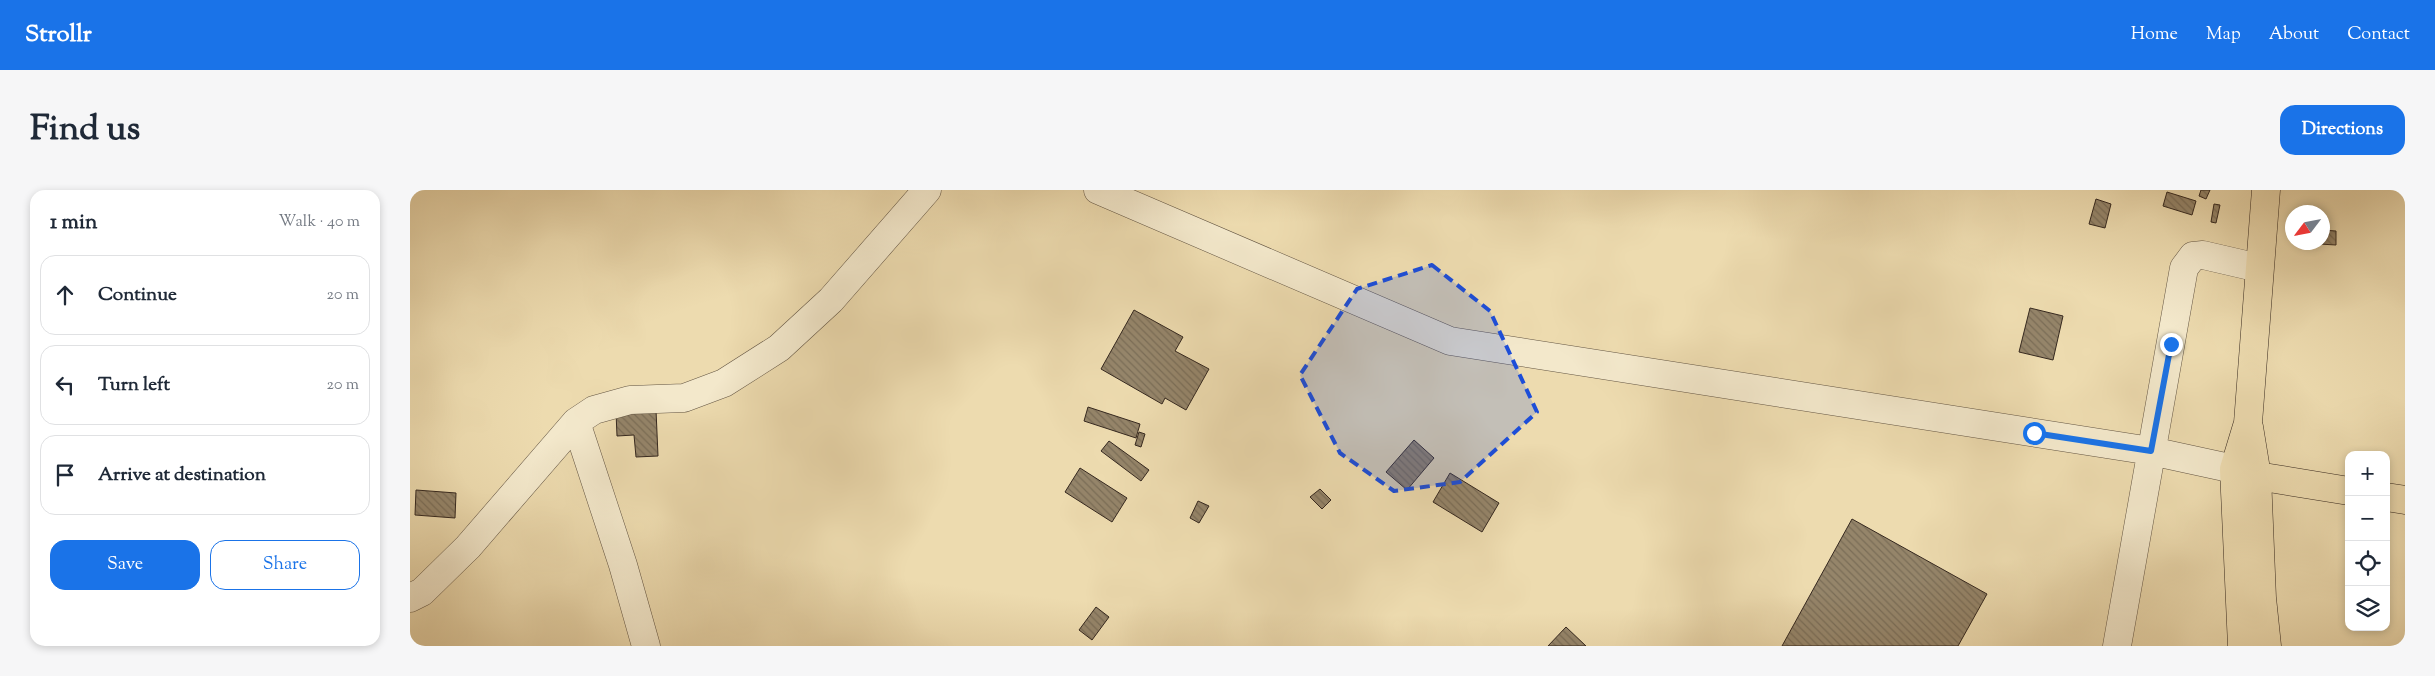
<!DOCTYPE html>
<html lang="en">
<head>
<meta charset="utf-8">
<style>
	:root { --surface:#fff; --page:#f6f6f7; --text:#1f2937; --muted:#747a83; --line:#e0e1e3; --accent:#1a73e8 }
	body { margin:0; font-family:"Sorts Mill Goudy",serif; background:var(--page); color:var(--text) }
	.controls { position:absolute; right:15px; bottom:15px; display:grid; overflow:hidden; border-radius:10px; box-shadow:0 2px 8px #0003 }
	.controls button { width:45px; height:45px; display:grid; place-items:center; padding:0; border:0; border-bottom:1px solid var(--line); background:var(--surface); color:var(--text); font:25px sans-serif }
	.compass { position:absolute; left:1875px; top:15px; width:45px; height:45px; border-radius:50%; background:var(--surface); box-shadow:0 2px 8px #0003; rotate:238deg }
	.stop { position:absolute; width:15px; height:15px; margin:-11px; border:4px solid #1a73e8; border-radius:50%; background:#fff }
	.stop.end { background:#1a73e8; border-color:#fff; box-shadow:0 1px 5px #0008 }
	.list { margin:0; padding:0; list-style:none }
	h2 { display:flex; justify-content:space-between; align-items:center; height:65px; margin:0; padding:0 20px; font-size:21px }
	h2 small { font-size:16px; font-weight:400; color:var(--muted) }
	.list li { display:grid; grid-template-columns:32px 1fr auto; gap:15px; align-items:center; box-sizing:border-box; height:80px; margin:0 10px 10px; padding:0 10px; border:1px solid var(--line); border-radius:15px }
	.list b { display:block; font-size:19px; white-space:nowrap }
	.list em { font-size:16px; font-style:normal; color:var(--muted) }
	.actions { display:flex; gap:10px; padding:15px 20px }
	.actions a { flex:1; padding:11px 0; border:1px solid var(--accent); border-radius:15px; text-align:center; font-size:18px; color:var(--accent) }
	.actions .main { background:var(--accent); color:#fff }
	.icon { flex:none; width:28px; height:28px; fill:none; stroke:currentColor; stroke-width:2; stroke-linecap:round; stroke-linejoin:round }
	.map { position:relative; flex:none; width:1995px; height:456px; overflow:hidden; border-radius:15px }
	header { display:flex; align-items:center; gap:30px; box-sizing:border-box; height:70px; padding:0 25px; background:var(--accent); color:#fff }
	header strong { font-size:24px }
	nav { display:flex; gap:28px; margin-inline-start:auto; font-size:18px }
	.intro { display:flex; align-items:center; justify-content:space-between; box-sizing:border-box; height:120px; padding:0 30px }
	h1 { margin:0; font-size:35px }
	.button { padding:12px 22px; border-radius:15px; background:var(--accent); color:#fff; font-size:18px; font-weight:700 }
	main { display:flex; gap:30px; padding:0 30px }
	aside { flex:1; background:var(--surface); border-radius:15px; box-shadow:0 2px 8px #0003 }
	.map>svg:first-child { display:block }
	.building { fill:url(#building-back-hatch); stroke:#35281f }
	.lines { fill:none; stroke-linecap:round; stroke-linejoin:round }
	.minor-casing { stroke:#635543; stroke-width:29 }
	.major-casing { stroke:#35281f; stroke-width:29 }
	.highway-casing { stroke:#35281f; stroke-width:29 }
	.minor { stroke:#f3e8cb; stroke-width:28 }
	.major { stroke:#eddbaf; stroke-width:28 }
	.highway { stroke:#eddbaf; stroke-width:28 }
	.route { stroke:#1a73e8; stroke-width:6 }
	.marked { fill:#1d4ed8; fill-opacity:0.2; stroke:#1d4ed8; stroke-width:4; stroke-dasharray:10 6; stroke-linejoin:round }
</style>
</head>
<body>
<header>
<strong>Strollr</strong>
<nav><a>Home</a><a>Map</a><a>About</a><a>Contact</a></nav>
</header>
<div class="intro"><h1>Find us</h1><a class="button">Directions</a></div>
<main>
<aside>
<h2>1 min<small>Walk · 40 m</small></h2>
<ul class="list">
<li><svg class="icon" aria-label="ahead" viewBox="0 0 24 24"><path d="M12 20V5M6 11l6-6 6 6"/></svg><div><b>Continue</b></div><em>20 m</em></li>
<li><svg class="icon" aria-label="left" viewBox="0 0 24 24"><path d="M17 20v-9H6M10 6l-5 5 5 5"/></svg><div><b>Turn left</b></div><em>20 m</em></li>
<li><svg class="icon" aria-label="arrive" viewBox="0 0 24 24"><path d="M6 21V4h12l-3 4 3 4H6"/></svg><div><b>Arrive at destination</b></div></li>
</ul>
<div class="actions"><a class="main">Save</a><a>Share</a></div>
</aside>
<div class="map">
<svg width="1995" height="456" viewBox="0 0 1995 456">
	<defs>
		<pattern id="building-back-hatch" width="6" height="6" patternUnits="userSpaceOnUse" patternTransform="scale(1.25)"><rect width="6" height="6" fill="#95856a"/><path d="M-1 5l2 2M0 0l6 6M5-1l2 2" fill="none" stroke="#7a6d57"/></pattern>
	</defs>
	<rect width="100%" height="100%" fill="#eddbaf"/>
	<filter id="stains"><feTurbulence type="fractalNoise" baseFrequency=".004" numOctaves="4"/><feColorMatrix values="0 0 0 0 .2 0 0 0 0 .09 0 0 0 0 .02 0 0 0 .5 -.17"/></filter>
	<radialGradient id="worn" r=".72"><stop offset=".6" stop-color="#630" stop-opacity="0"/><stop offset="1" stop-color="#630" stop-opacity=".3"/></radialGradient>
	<path class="building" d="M1791,0h9l-4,9 -7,-3z
		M1757,2l29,9 -4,14 -29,-9z
		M1686,9l15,5 -6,24 -16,-4z
		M1804,14l6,1 -4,18 -5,-1z
		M1912,40l14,1v14l-17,-1 3,-2z
		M1620,118l33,8 -10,44 -34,-8z
		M724,120l49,27 -8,14 34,18 -23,41 -21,-12 -3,6 -61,-35z
		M678,217l52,17 -4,14 -52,-17z
		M246,220l2,46 -22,1 -2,-22 -17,1 -1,-24z
		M729,242l6,2 -4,13 -6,-2z
		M1004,250l20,18 -27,32 -21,-18z
		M699,251l40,29 -8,11 -40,-30z
		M670,278l47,30 -15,24 -47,-30z
		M1040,283l49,30 -17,29 -49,-30z
		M910,299l11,11 -9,9 -12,-12z
		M6,300l40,3 -1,25 -40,-3z
		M788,311l11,5 -10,17 -9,-5z
		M1442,329l135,75 -29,52h-176z
		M686,417l13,10 -17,23 -13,-10z
		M1156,437l20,19h-38z"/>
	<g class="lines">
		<defs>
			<path id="minor" d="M688,0l352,151 701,110 83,18
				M166,232l47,143 23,81
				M0,408l12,-6 46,-45 108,-125 18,-12 36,-10 54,-2 40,-15 55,-35 52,-48 96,-110
				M1707,456l67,-378 9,-12 10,-1 56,13"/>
			<path id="major" d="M1825,279l22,7 92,15
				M1976,307l19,3"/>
			<path id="highway" d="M1839,237l8,49 5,122 5,48
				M1832,456l-8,-177 14,-46 18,-233"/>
		</defs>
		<use href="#minor" class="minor-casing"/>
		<use href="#major" class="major-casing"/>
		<use href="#highway" class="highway-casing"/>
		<use href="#minor" class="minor"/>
		<use href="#major" class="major"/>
		<use href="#highway" class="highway"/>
	</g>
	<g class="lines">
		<path class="route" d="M1624,243l117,18 20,-107"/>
	</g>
	<path class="marked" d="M1022,75l58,46 47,101 -77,70 -66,9 -54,-38 -40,-78 57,-86z"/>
	<rect width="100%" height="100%" filter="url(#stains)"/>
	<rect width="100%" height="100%" fill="url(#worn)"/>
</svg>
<div class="controls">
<button>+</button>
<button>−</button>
<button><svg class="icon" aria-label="locate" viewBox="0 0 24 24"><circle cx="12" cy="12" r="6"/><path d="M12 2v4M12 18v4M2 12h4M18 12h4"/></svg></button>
<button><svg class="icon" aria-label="layers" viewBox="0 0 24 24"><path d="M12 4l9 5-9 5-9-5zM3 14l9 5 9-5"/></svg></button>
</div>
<svg class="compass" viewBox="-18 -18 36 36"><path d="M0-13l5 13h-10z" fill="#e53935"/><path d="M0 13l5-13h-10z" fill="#747a83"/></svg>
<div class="stop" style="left:1624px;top:243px"></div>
<div class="stop end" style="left:1761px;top:154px"></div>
</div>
</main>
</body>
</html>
